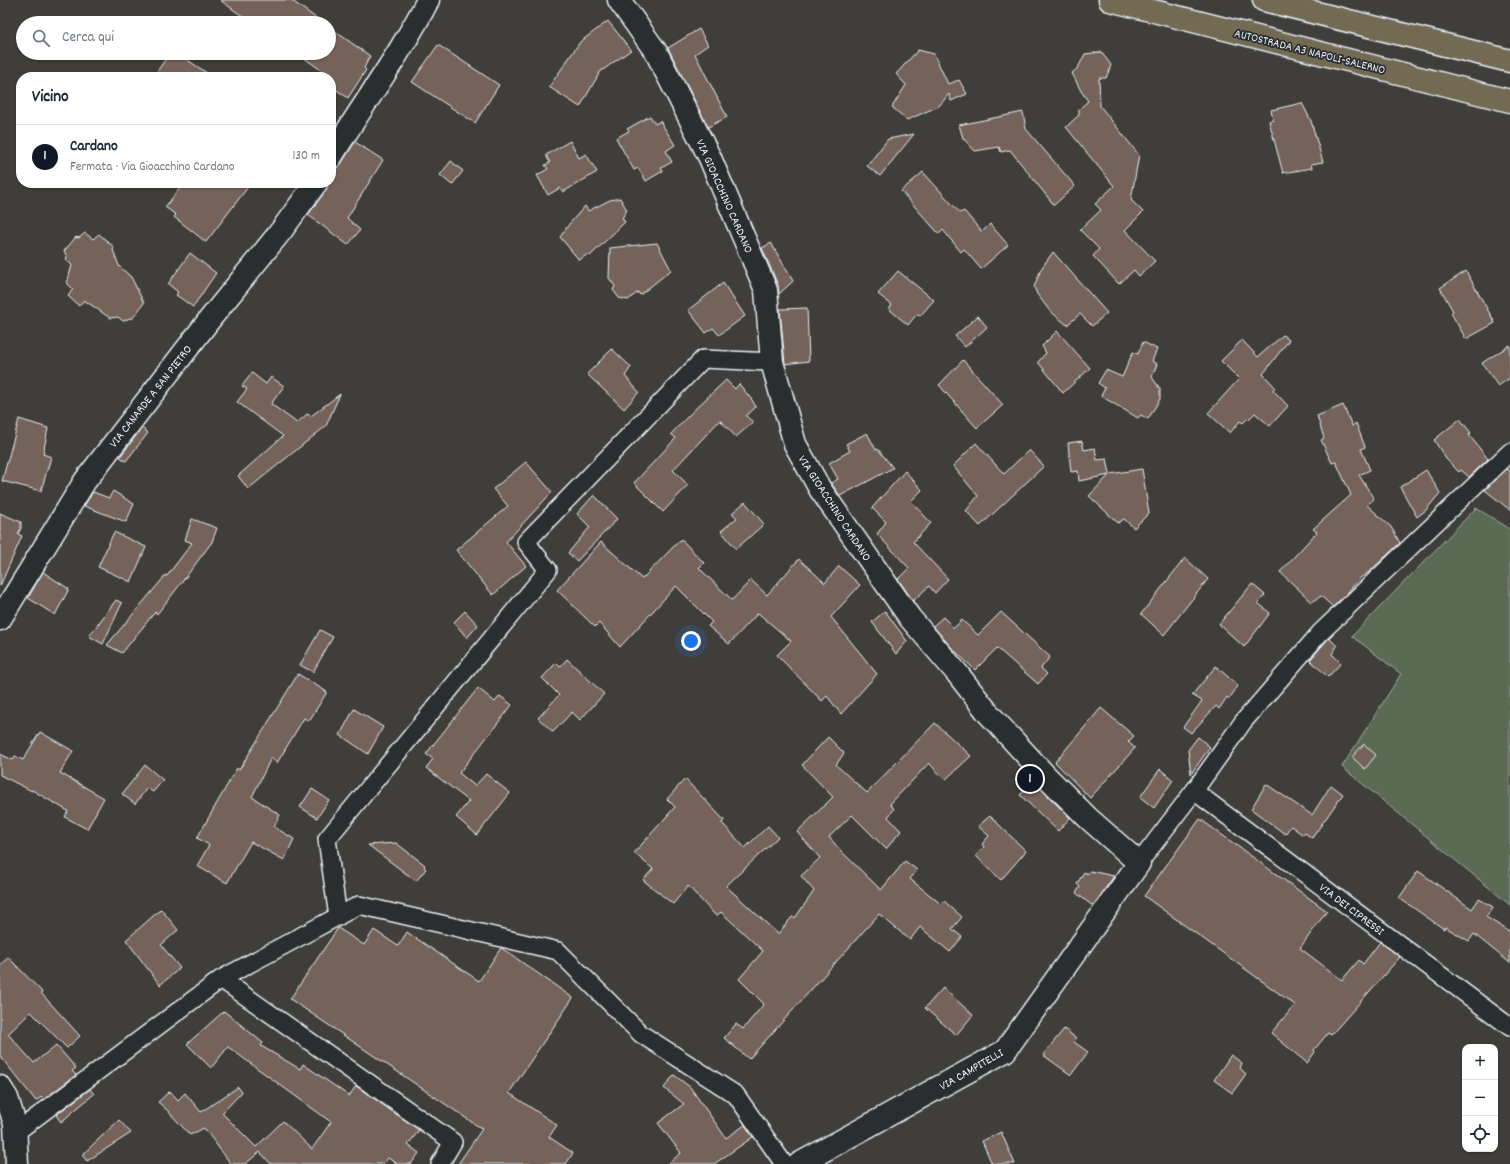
<!DOCTYPE html>
<html lang="it">
<head>
<meta charset="utf-8">
<style>
	:root { --surface:#fff; --page:#f6f6f7; --text:#1f2937; --muted:#747a83; --line:#e0e1e3; --accent:#111827 }
	body { margin:0; font-family:Dekko,sans-serif; background:var(--page); color:var(--text) }
	.controls { position:absolute; right:12px; bottom:12px; display:grid; overflow:hidden; border-radius:8px; box-shadow:0 1px 3px #0004 }
	.controls button { width:36px; height:36px; display:grid; place-items:center; padding:0; border:0; border-bottom:1px solid var(--line); background:var(--surface); color:var(--text); font:20px sans-serif }
	.you { position:absolute; left:691px; top:641px; width:14px; height:14px; margin:-10px; border:3px solid #fff; border-radius:50%; background:#1a73e8; box-shadow:0 0 0 6px #1a73e833 }
	.badge { display:grid; place-items:center; width:26px; height:26px; border-radius:50%; background:var(--accent); color:#fff; font-size:13px; font-weight:700 }
	.pin { position:absolute; translate:-50% -50%; border:2px solid #fff; box-shadow:0 1px 4px #0006 }
	.list { margin:0; padding:0; list-style:none }
	h2 { display:flex; justify-content:space-between; align-items:center; height:52px; margin:0; padding:0 16px; font-size:17px }
	h2 small { font-size:13px; font-weight:400; color:var(--muted) }
	.list li { display:grid; grid-template-columns:26px 1fr auto; gap:12px; align-items:center; box-sizing:border-box; height:64px; padding:0 16px; border-top:1px solid var(--line) }
	.list b { display:block; font-size:15px; white-space:nowrap }
	.list p { margin:0; font-size:13px; white-space:nowrap; color:var(--muted) }
	.list em { font-size:13px; font-style:normal; color:var(--muted) }
	.icon { flex:none; width:22px; height:22px; fill:none; stroke:currentColor; stroke-width:2; stroke-linecap:round; stroke-linejoin:round }
	.map { position:relative; flex:none; width:1510px; height:1164px; overflow:hidden }
	.search { position:absolute; background:var(--surface); box-shadow:0 1px 3px #0004; left:16px; top:16px; width:320px; height:44px; display:flex; align-items:center; gap:10px; box-sizing:border-box; padding:0 14px; border-radius:22px; color:var(--muted); font-size:15px }
	.panel { position:absolute; background:var(--surface); box-shadow:0 1px 3px #0004; left:16px; top:72px; width:320px; height:116px; border-radius:16px }
	.map>svg:first-child { display:block }
	.green { fill:#5a6a53; stroke:#a1aea6 }
	.building { fill:#74645a; stroke:#e8f1f8 }
	.lines { fill:none; stroke-linecap:round; stroke-linejoin:round }
	.street-casing { stroke:#e8f1f8; stroke-width:20 }
	.secondary-casing { stroke:#e8f1f8; stroke-width:25 }
	.highway-casing { stroke:#e8f1f8; stroke-width:25 }
	.street { stroke:#2a2d2e; stroke-width:17 }
	.secondary { stroke:#2a2d2e; stroke-width:22 }
	.highway { stroke:#736b52; stroke-width:22 }
	.labels { text-anchor:middle; stroke-width:3.5; stroke-linejoin:round; paint-order:stroke }
	.street-label { font-size:12px; fill:#e8f1f8; stroke:#2a2d2e }
</style>
</head>
<body>
<div class="map">
<svg width="1510" height="1164" viewBox="0 0 1510 1164">
	<rect width="100%" height="100%" fill="#403e3b"/>
	<filter id="ink" filterUnits="userSpaceOnUse"><feTurbulence type="fractalNoise" baseFrequency=".025" numOctaves="2"/><feDisplacementMap in="SourceGraphic" scale="8" xChannelSelector="R" yChannelSelector="G"/><feConvolveMatrix kernelMatrix="1 2 1 2 8 2 1 2 1" color-interpolation-filters="sRGB"/></filter>
	<g filter="url(#ink)">
		<path class="green" d="M1476,508l34,21v376l-168,-138 59,-93 -49,-38z"/>
		<path class="building" d="M220,0h71l32,23h-71z
			M608,21l23,29 -31,22 -20,35 -31,-20 31,-45z
			M329,27l41,29 -6,12 2,2 -18,28 -17,-12v-9l-34,-24h32z
			M699,29l9,16 -13,9 32,63 -19,10 -40,-79z
			M438,45l61,40 -24,38 -63,-41z
			M918,50l16,4 14,30 11,-4 8,14 -16,7 -2,-7 -10,12 -32,14 -15,-13 14,-22 -10,-11z
			M1101,52l10,13 -5,13h-7l1,28 39,49 -8,45 12,12 -18,18 30,31 -16,15 -5,-6 -15,14 -26,-28 6,-7 -19,-19 21,-20 -6,-6 19,-18 -48,-59 13,-12v-6l9,-8 -7,-10 -9,-18 6,-5 7,-14z
			M170,53h7l36,24h-60z
			M1302,103l9,18 12,41 -12,2 1,4 -29,5 -14,-52 4,-1 -2,-10z
			M1023,112l3,17 49,57 -21,19 -44,-55 -9,2 -2,-5 -24,4 -12,-13 -4,-13z
			M650,116l5,8 5,-3 15,24 -9,6 6,11 -11,6 2,3 -17,10 -8,-13 -4,2 -18,-32 13,-7 -2,-2z
			M914,134l-34,42 -13,-10 21,-27z
			M570,141l9,17 7,-4 11,18 -34,20 -3,-4 -12,7 -11,-20 11,-6 -3,-4 5,-2 -4,-8z
			M355,142l28,18 -36,58 13,12 -12,15 -40,-30 18,-25 2,-7h3v-14l6,-1 4,-4z
			M451,161l12,10 -11,14 -12,-10z
			M923,172l37,41 4,-2 18,21 8,-8 18,21 -27,24 -17,-20 -3,3 -18,-22 -4,4 -38,-43z
			M184,183h67l-45,59 -32,-25 2,-2 -11,-8z
			M620,198l7,12 -5,8 3,4 -35,34 -2,-2 -9,6 -19,-23 10,-14 15,-17 3,5 22,-11z
			M85,233l8,6 6,-5 15,13 -1,3 6,16 12,11 13,26 -12,16 -2,-1 -7,3 -5,-4 -8,1 -26,-18 -5,6 -11,-10 5,-7 -6,-6 5,-18 -6,-5 1,-4 -3,-5 12,-14 3,1z
			M657,243l14,27 -31,25 -2,-3 -10,8 -9,-2 -6,-8 2,-4 -6,-8 1,-30z
			M771,243l22,38 -14,13 -1,-9 -16,-37z
			M1053,252l54,61 -15,13 -12,-12 -13,11 -18,-15 -12,-16 -3,-7 7,-18z
			M190,253l26,20 -23,34 -17,-12 2,-3 -10,-8z
			M898,271l36,29 -14,16 -3,-2 -9,11 -19,-16 3,-4 -14,-11z
			M1466,271l29,52 -29,16 -15,-26 2,-2 -13,-23z
			M723,283l22,33 -26,19 -6,-7 -7,5 -18,-23z
			M807,308l2,53 -24,3 -5,-55z
			M978,316l9,11 -22,20 -10,-11z
			M1057,331l33,37 -27,25 -25,-31 8,-9 -4,-7z
			M1283,335l6,5 -26,34 12,13 -2,3 15,16 -18,20 -15,-13 -7,7 -1,-1 -4,4 -3,-2 -10,12 -22,-20 31,-34 -18,-18 21,-21 16,17z
			M1143,342l14,7 -5,12 5,3 -5,13 8,12v10l-12,20 -7,-4 -3,3 -37,-22 4,-8 -7,-5 8,-13 16,7 11,-25 5,2z
			M1510,345v33l-12,8 -16,-23z
			M612,349l19,18 -6,9 14,16 -15,17 -37,-35z
			M963,360l40,45 -26,23 -38,-43z
			M252,373l14,11 5,-7 13,9 -13,18 26,19 10,-9 4,2 29,-22 -14,32 -78,63 -10,-13 45,-40 -46,-34 10,-13 -5,-3z
			M726,380l9,9 4,-5 13,16 4,7 -10,9 7,6 -17,15 -16,-17 -47,50 15,15 -25,27 -29,-29 42,-45 -5,-4 23,-24z
			M1343,405l9,21 4,-3 9,24 -4,2 9,21 -11,5 15,24 -7,6 24,22 9,16 -31,29 -9,6 -12,14 -15,15 -12,-11 -9,6 -32,-30 37,-40 -4,-3 38,-34 -15,-33 -4,1 -11,-23 3,-2 -7,-22z
			M19,419l29,9 -5,26 8,3 -10,34 -39,-10z
			M1460,419l11,14 -2,2 19,24 -19,18 -8,-7 -2,2 -13,-13 -12,-19z
			M142,428l6,5 -22,28 -6,-4z
			M867,433l9,17 2,-1 15,19 -53,28 -9,-13 7,-4 -9,-16 21,-12 -4,-7z
			M1082,441l2,9 11,-2 2,12 10,-1 3,15 32,-5 7,44 -15,15 -10,-9 -6,4 -29,-27 20,-21 -30,6 -1,-10 -7,1 -3,-29z
			M976,443l28,31 25,-24 15,16 -64,60 -14,-15 12,-15 -25,-30z
			M526,462l26,30 -46,50 20,24 -33,29 -37,-45 52,-44 -15,-17z
			M1507,469l3,2v39l-25,-20z
			M1426,470l14,23 -14,17 -9,7 -17,-30z
			M905,471l17,19 -11,11 20,22 -18,19 35,37 -13,14 -6,-7 -16,15 -15,-22 11,-11 -32,-34 9,-12 -14,-14z
			M113,491l21,13 -8,18 -42,-16 9,-14 16,6z
			M594,495l23,24 -40,42 -9,-8 22,-26 -13,-13z
			M745,502l19,22 -28,25 -15,-18 16,-13 -5,-5z
			M0,513l21,9v6l-3,6 4,2 -22,50z
			M192,519l25,9 -5,14 -33,44 -22,28 -2,-2 -33,41 -15,-8 59,-70 1,1 25,-33 -7,-3z
			M114,532l32,15 -15,35 -33,-15z
			M681,539l23,24 -5,5 33,32 19,-20 16,15 32,-36 26,24 14,-17 21,19 -29,32 46,57 -36,40 -14,-18 -5,5 -45,-46 14,-14 -33,-28 -29,31 -21,-18 4,-4 -36,-36 -56,61 -21,-24 -4,4 -38,-37 44,-48 41,37z
			M1185,558l23,21 -44,56 -23,-21z
			M43,572l26,17 -14,26 -27,-17z
			M1252,584l13,11 -7,8 12,10 -26,34 -25,-23z
			M116,600l6,3 -19,41 -14,-8z
			M465,611l13,14 -11,13 -13,-16z
			M885,611l22,30 -11,13 -24,-32z
			M1001,612l49,45 -9,11 6,6 -9,10 -41,-36 -22,22 -24,-23 -18,-21 10,-9 11,11 8,-8 16,15z
			M320,630l13,7 -20,35 -13,-7z
			M1329,638l8,8 -5,8 9,9 -13,14 -18,-17z
			M567,659l37,35 -24,26 -8,-8 -19,20 -15,-14 21,-23 -17,-17 14,-15 4,4z
			M1216,666l22,20 -9,13 -2,-2 -8,12 -3,-3 -25,27 -8,-6 19,-26 -10,-6z
			M298,674l29,18 -18,29 -5,-3 -27,45 -6,-5 -19,39 28,18 -6,12 20,12 -10,21 -33,-18 -24,41 -30,-17 12,-21 -12,-7 40,-70 2,2z
			M478,688l17,14 5,-6 12,9 -53,68 16,13 11,-12 24,19 -33,42 -21,-18 13,-16 -43,-33 7,-9 -7,-5z
			M1101,708l33,28 -6,6 7,6 -45,50 -35,-36z
			M354,709l29,18 -15,27 -28,-19z
			M935,723l36,33 -26,24 -16,-17 -39,41 4,5 -6,8 13,14 -15,18 -34,-34 -23,22 12,14 40,39 24,-29 12,9 -7,9 31,25 3,-3 18,16 -10,12 10,8 -12,15 -30,-25 -10,13 -31,-26 -130,145 -25,-21 12,-14 7,5 21,-25 -25,-25 24,-28 -42,-39 -5,4 -28,-30 -15,18 -30,-24 10,-11 -19,-16 41,-46 -8,-8 18,-20 39,41 -2,3 23,25 23,-22 10,11 -52,49 52,48 14,-17 3,1 19,-27 -13,-15 19,-18 -23,-26 36,-35 -31,-32 26,-28 16,16 -8,12 31,28z
			M40,732l33,19 -13,22 44,25 -17,31 -22,-12 3,-6 -36,-21v1l-32,-16v-21l13,6 2,-4 8,4z
			M1198,737l12,10 -19,27 -3,-24z
			M1364,744l12,11 -11,14 -13,-12z
			M145,765l18,15 -10,12 -6,-4 -12,16 -13,-10z
			M1160,769l13,11 -19,28 -14,-11z
			M1033,781l37,37 -12,13 -38,-36z
			M1266,784l46,31 19,-30 12,9 -31,44 -7,-5 -2,2 -12,-9 -6,8 -34,-25z
			M312,789l17,11 -12,18 -17,-11z
			M990,816l36,35 -25,29 -25,-24 8,-9 -2,-3 7,-8 -11,-10z
			M1200,819l127,92 -27,37 42,32 17,-20 4,4 17,-22 20,15 -69,78 -3,-2 -14,17 1,2 -8,11 -36,-30 24,-28 -151,-109z
			M396,843l29,22 -1,2 2,2 -10,12 -48,-36z
			M1090,871l24,5 -21,30 -17,-13 4,-6 -3,-3 7,-12 3,2z
			M1418,871l54,38 7,-10 14,8 -7,10 24,15v31l-36,-29 -5,7 -24,-14 -1,2 -45,-31z
			M161,909l17,21 -17,15 19,23 -20,17 -34,-45z
			M338,928l26,17 10,-15 24,16 9,-14 72,49 22,-33 2,1 70,49 -64,95 48,32 -8,12 24,16 -7,11h-108l24,-35 -192,-130z
			M8,957l34,35 -1,1 39,43 -13,12 -36,-36 -23,22 26,29 22,-18 20,23 -4,3 4,4 -33,25 -2,-3 -5,4 -36,-45v-90z
			M943,988l30,27 -17,20 -31,-27z
			M224,1011l39,32 -2,3 39,23 3,-5 46,32 7,-10 63,44 -11,15 11,8 -8,11h-13l-10,-6 -5,6h-112l-11,-12 -15,12h-14l-27,-36 -14,7 -23,-25 -9,-8 12,-11 8,9 7,-7 16,19 37,-25 4,5 -20,21 34,34 27,-26 29,28 19,-27 -103,-75 -17,21 -24,-24z
			M1064,1029l12,9 -2,4 14,10 -17,23 -28,-20z
			M1231,1055l11,8 -2,5 6,6 -14,19 -18,-13z
			M674,1075l16,12 36,51 19,-13 8,12 -39,27h-46l13,-11 -23,-30 26,-19 -20,-16z
			M90,1089l4,5 -33,28 -5,-7z
			M119,1120l12,13 -44,28 -5,-6z
			M1001,1132l14,32h-23l-10,-23z"/>
		<g class="lines">
			<defs>
				<path id="street" d="M1194,791l316,236
					M1139,863l55,-72 49,-69 77,-89 190,-181
					M338,917l-11,-78 221,-269 -22,-28 177,-183 69,3
					M221,979l232,163 -13,22
					M15,1133l206,-154 138,-74 199,46 83,83 95,61 48,69"/>
				<path id="secondary" d="M619,0l37,52 54,106 56,132 6,72 23,82 25,45 90,129 47,55 31,40 56,61 44,44 51,45 -134,188 -206,113
					M331,157c32,-53 69,-102 97,-157
					M0,619l85,-138 125,-162 71,-88 35,-48
					M0,1087l7,11 8,26 2,40"/>
				<path id="highway" d="M1110,0l400,101
					M1264,0l246,61"/>
			</defs>
			<use href="#street" class="street-casing"/>
			<use href="#secondary" class="secondary-casing"/>
			<use href="#highway" class="highway-casing"/>
			<use href="#street" class="street"/>
			<use href="#secondary" class="secondary"/>
			<use href="#highway" class="highway"/>
		</g>
	</g>
	<g class="labels">
		<g class="street-label">
			<text transform="translate(1310 51) rotate(14)" y="4">AUTOSTRADA A3 NAPOLI-SALERNO</text>
			<text transform="translate(725 196) rotate(66)" y="4">VIA GIOACCHINO CARDANO</text>
			<text transform="translate(150 396) rotate(-52)" y="4">VIA CANARDE A SAN PIETRO</text>
			<text transform="translate(835 508) rotate(57)" y="4">VIA GIOACCHINO CARDANO</text>
			<text transform="translate(1352 909) rotate(37)" y="4">VIA DEI CIPRESSI</text>
			<text transform="translate(971 1069) rotate(-30)" y="4">VIA CAMPITELLI</text>
		</g>
	</g>
</svg>
<div class="controls">
<button>+</button>
<button>−</button>
<button><svg class="icon" aria-label="locate" viewBox="0 0 24 24"><circle cx="12" cy="12" r="6"/><path d="M12 2v4M12 18v4M2 12h4M18 12h4"/></svg></button>
</div>
<div class="you"></div>
<div class="pin badge" style="left:1030px;top:779px">1</div>
<div class="search"><svg class="icon" aria-label="search" viewBox="0 0 24 24"><circle cx="10" cy="10" r="6"/><path d="M15 15l6 6"/></svg>Cerca qui</div>
<section class="panel">
<h2>Vicino<small></small></h2>
<ul class="list">
<li><span class="badge">1</span><div><b>Cardano</b><p>Fermata · Via Gioacchino Cardano</p></div><em>130 m</em></li>
</ul>
</section>
</div>
</body>
</html>
